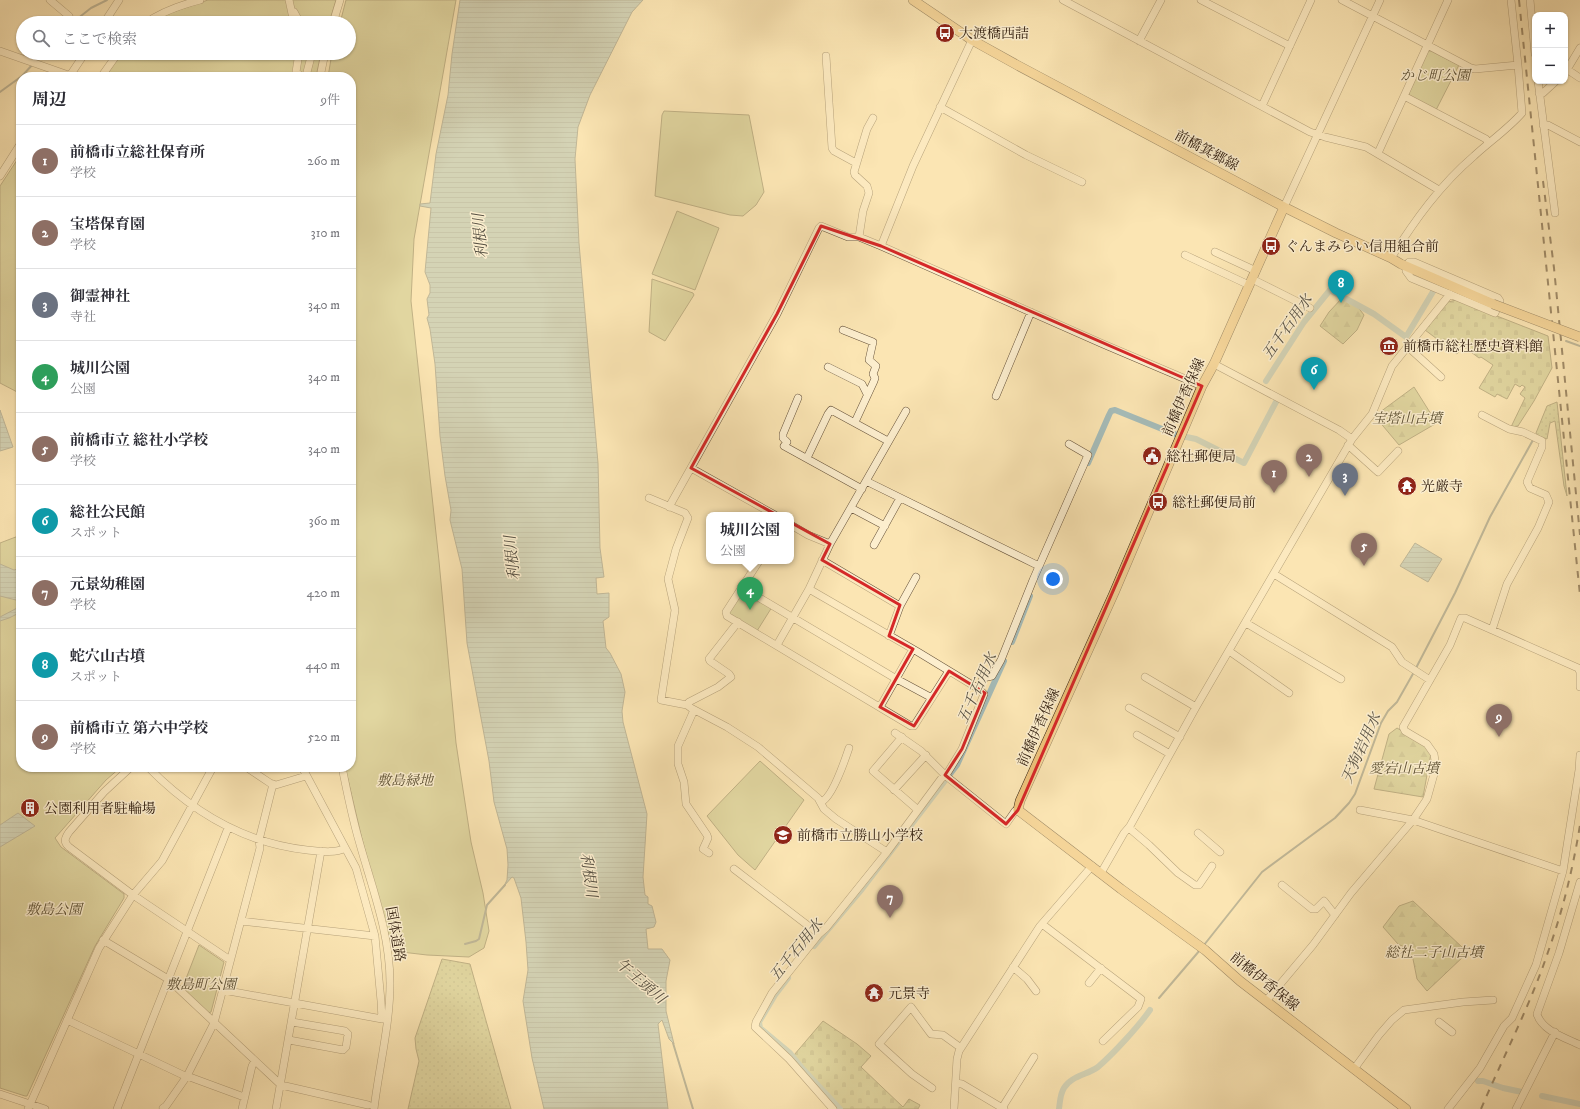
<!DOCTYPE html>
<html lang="ja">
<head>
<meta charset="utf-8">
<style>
	:root { --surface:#fff; --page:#f2f2f3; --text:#2b2b33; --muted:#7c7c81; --line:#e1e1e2; --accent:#8f2418 }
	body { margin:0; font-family:"IM FELL DW Pica","Noto Serif JP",serif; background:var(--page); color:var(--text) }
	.controls { position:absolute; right:12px; top:12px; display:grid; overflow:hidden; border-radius:8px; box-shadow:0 1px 3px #0004 }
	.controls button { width:36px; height:36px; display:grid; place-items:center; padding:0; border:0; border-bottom:1px solid var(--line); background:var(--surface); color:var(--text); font:20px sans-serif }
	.you { position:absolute; left:1053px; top:579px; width:14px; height:14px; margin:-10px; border:3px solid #fff; border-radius:50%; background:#1a73e8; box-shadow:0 0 0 6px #1a73e833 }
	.badge { display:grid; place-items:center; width:26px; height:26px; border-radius:50%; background:var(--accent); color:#fff; font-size:13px; font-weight:700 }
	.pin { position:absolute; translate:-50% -33px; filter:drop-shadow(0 1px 2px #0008) }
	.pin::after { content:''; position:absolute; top:21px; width:14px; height:12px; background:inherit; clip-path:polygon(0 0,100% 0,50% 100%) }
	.popup { position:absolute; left:706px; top:512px; width:88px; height:52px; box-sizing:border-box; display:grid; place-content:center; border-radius:8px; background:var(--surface); filter:drop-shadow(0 1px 3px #0005); font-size:13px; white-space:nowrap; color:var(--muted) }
	.popup b { font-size:15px; color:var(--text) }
	.popup::after { content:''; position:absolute; left:50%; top:100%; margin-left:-8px; border:8px solid transparent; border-top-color:var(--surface) }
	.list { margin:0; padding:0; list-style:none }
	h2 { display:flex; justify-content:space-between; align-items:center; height:52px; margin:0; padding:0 16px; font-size:17px }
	h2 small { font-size:13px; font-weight:400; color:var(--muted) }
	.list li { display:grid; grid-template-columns:26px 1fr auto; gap:12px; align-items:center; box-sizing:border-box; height:72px; padding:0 16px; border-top:1px solid var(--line) }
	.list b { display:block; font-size:15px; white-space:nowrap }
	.list p { margin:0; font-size:13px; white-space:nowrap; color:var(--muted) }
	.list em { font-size:13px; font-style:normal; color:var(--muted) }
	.icon { flex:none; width:22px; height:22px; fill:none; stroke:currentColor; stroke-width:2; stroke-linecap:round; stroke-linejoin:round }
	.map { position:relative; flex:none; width:1580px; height:1109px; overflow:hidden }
	.search { position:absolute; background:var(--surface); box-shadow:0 1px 3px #0004; left:16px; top:16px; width:340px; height:44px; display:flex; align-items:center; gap:10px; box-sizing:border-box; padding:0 14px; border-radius:22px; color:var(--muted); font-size:15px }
	.panel { position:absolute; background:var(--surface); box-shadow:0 1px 3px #0004; left:16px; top:72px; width:340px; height:700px; border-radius:16px }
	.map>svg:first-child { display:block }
	.grass { fill:url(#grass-dots); stroke:#7a724e }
	.forest { fill:url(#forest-firs); stroke:#7a724e }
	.cemetery { fill:url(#cemetery-stones); stroke:#7a724e }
	.park { fill:#c1c38a; stroke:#7a724e }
	.water { fill:url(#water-rules); stroke:#787e76 }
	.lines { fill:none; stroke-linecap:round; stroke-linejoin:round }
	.stream { stroke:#787e76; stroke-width:2 }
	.canal { stroke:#a5bcb9; stroke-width:6 }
	.minor-casing { stroke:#66523a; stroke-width:8 }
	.major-casing { stroke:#342111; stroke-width:10 }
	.minor { stroke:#fceece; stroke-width:7 }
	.major { stroke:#eec27a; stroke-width:9 }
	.rail { stroke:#342111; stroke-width:2; stroke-dasharray:7 7; stroke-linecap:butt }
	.major-bridge-casing { stroke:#342111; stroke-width:10; stroke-linecap:butt }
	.major-bridge { stroke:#eec27a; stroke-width:9 }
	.marked { fill:none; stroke:#d62828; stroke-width:3; stroke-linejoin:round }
	.labels { text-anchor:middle; stroke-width:3; stroke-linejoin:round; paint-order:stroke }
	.poi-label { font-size:14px; fill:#342111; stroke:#fceece; text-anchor:start }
	.park-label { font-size:14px; font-style:italic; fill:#5e5235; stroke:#fceece }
	.street-label { font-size:14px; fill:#342111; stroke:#fceece }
	.water-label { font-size:15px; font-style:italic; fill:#565043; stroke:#fceece }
</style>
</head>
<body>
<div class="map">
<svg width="1580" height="1109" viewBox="0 0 1580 1109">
	<defs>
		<pattern id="grass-dots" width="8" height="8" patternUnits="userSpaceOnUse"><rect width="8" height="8" fill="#c1c38a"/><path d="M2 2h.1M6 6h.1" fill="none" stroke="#a6a776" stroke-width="1.8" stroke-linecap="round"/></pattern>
		<pattern id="forest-firs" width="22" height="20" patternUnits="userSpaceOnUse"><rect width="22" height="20" fill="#c1c38a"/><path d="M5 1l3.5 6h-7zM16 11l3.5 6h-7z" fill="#a6a776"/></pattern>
		<pattern id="cemetery-stones" width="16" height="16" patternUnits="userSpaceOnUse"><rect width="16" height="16" fill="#c1c38a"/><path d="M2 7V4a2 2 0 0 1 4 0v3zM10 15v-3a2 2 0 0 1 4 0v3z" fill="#a6a776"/></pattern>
		<pattern id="water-rules" width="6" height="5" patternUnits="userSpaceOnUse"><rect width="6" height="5" fill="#a5bcb9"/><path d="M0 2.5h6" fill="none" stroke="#8fa19e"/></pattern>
	</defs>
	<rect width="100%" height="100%" fill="#fbe5b3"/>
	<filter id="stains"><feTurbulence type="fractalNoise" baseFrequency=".005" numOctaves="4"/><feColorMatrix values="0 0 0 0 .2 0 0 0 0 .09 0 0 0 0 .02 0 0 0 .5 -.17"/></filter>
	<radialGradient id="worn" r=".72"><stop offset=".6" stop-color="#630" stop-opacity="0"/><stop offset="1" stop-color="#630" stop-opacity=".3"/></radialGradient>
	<path class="grass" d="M1557,402l10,94 -3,-10 -9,-65 -5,2 -3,16 -10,-4 -1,-2 11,-27z
		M442,959l28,5 41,145h-103l11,-48 -3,-12 -1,-11z"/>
	<path class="forest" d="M1343,297l14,9 7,9 -7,15 -14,14 -23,-18 9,-14z
		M1414,387l22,35 -1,2 -36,21 -21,-25 1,-1 -3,-4z
		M1397,728l28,17 6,8 -8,44 -49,-8 15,-55z
		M1413,901l50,47 2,7 -38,36 -10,-12 -4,-20 -5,-10 -10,-5 -15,-17 16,-21z"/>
	<path class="cemetery" d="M1456,300l92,36 4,32 -18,33 -16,25 -7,1 14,-29 -5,-4 5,-7 -3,-2 -2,2 -5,-3 -8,15 -10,-5 -2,3 -16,-9 14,-23 -12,-8 -2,1 -16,-12 -6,8 -32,-24 23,-28z
		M823,1021l34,23 14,12 -10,11 42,40 6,-8 11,6 -2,4h-76l-41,-45 -7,-9z"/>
	<path class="park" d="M208,0h128l-7,23h-178l19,-10z
		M346,0h110l-42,239 -3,62 28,260 17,182 15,99 12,51 6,38 -5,17 -15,9 -42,-2 -34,-4 -30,-108 -18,-76h6v-690h-23l4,-24h17v-30h-9z
		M1428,51h3l28,14 -23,45 -27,-15v-3z
		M121,53h200l-5,24h-211z
		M664,111l85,4 15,77 -8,13 -13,11 -13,-1 -75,-19 7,-81z
		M21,154v240l-21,-11v-197z
		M677,211l42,17 -24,62 -43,-16z
		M652,279l41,14 1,2 -29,46 -16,-9z
		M21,535v232h100l-15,13 -51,58 6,9 63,47v4l-29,48 -68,150h-2l-25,-8v-545z
		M745,591l27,16 -15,24 -27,-16 -1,-3 12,-20z
		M760,761l44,39 -49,70 -17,-15 -31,-39z
		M199,945l25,17 -13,50 -3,1 -26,-24z"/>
	<path class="water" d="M460,0h183l-11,12 -42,83 -12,32 -3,32 4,84 19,220 2,85 4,29 -8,1 1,16 12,-1v24l-6,4 3,27 4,5 11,21 4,18 -3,19 1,11 24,92 -4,63 2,18 3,2v7l4,2 4,16 -2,5 -8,2 2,20h14l8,11 -4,21v30l8,33 -5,-5 -7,-19 -4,4 10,85h-124l-12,-51 -9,-57 5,-31 -2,-28 -5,-44 -7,-20 -2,-1 -8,9 3,-6 1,-15 -1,-16 -13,-47 -5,-41 -22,-118 -5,-74 -12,-49 1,-10 -6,-34 -5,-40 -5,-72 -5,-35 -3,-11 2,-3 -2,-16 3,-6v-8l-5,-13 6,-64 -11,-2v-2l10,-1 6,-49 12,-59 4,-41z
		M0,410l13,37 -13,4z
		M1415,543l27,16 -14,23 -28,-16z
		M0,564l14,6 7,-2v31l-5,1 -16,-4z
		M21,606v6l-12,6 -9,3v-4z
		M18,813l17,13 -35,21v-22z"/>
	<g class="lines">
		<path class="stream" d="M72,23l19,-15 16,-8
			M36,61l7,-8
			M0,92l22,-16 11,-12
			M1566,341l14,5
			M1416,668l39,-75 35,-76 43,-77
			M465,944l11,-3 3,-2 8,-34 18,-20
			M1204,945l58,-73 73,-54 14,-15 6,-9 26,-71 7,-12 9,-9 17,-30
			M1159,998l41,-48
			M673,1043l20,66"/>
		<path class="canal" d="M1266,381l38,-59 26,-32 44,24 32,23 28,-47
			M1088,463l21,-48 2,-4 4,-1 62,25 19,4 48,24 33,-63
			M1012,642l18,-46
			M814,946l48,-57 95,-124 47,-104
			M788,978l-13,17 -16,27 1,6 30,25 12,15 38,41
			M1478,1081h5l20,7 19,4
			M1542,1096l38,8
			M1059,1109c1,-7 1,-15 5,-21 7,-12 23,-13 34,-21 16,-14 40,-40 52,-57"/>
		<defs>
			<path id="minor" d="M50,0l19,16
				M289,0l5,23
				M1063,0l247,132 15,5 41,10 73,43
				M1201,0l89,46
				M1342,0l129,68 4,1 43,-4
				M1530,0l5,54
				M294,12l6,11
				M104,23l15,-23
				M146,23c16,-12 35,-18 54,-23
				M333,23l7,-23
				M1139,41l22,-41
				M0,51l74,26
				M299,53l-3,19 6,5
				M826,56l6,92 2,3 22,12
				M1568,70l12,8
				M1565,73l15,-25
				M69,77l16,-24
				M101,77l17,-24
				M303,77l3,-1 6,-23
				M320,77l5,-24
				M1538,81l17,132
				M1539,93h4l13,-12
				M1404,96l82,43 2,4
				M1262,106l49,-106
				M940,107l86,48 56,27
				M1543,125h5l32,17
				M1378,153l70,-153
				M0,176l21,-33
				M1284,207l96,-207
				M859,237l4,-26 6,-18 -2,-7 -12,-11 -1,-3 13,-43 6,-11
				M881,246l32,-80 59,-126
				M1215,252l41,19
				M1185,255l64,30
				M1391,258c24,-38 49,-73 83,-102 15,-14 34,-27 48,-43l-4,-48 -7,-65
				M1409,262h5l84,36 2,3 -5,12 -84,-35 -5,-7v-5z
				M1252,279l58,29
				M843,330l30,12 -4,18 7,6 -3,8 2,4 -1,3 -19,41
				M1408,347l33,30
				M1214,364l125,66 13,9
				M828,367l34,17 5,10
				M996,396l35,-84
				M798,398l-15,36v4l4,4 -3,4 78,43
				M1482,415l27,14 14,3 19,9v6l-15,35 3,6 16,7 3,7 -11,26 -31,56 -15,46
				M1348,445l30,27 20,-21
				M807,458l21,-44 3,-4 57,31
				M691,468l84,47
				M866,481l173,85
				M649,498l36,15 3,5 -12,31 -8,30 7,31 -14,90 26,5 4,3 36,19 31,20 60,51 6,11 12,10 51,33
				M669,507l108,-193 42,-86 2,-2 27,11h11l22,9 222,98 99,42
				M851,508l34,18
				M791,525l17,10 22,9
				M874,545l26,-47
				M822,560l78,46 -11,30
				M759,561l-33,51 1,4 184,110h3l35,-55
				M1274,574l118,73 10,15 28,18
				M741,587l152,90 39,21
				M809,589l109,63 61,37 5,5 -22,55 -14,23 -7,7 -54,73 -61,76 -7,6 -47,59 -16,29 -1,5 34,32 44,50
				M900,606l16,-29
				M1246,623l95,56
				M777,645l32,-56 21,-45 76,-133
				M1229,651l60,42
				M1145,677l51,30
				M979,689l4,-11 9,-2 9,-16 32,-80 55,-125 -19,-11
				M687,705l2,-3 29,-15 13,-10 -2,-3 -19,-13 -1,-2 29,-37
				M880,707l33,-58
				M1129,708l51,29
				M694,710l-16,36v18l6,18 2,22 21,31 1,3 -5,11 6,4
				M895,733l26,18 25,25 60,48 9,-13 3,-1
				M1137,735l33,19
				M902,737l-29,34 45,39
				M131,767l-27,25 -35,40c-4,6 -6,10 0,15l64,48 94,63
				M148,767c44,45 96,76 159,83 11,1 28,4 38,-2
				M246,767l24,16 6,2 30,-9
				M342,767c5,25 10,50 17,74 13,47 31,92 31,142 0,42 -11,84 -16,126
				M894,790l32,-35
				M821,802c11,-4 24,-42 28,-54
				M1360,810l53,10 150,51
				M1129,828l20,17 29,28 17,12h4l13,-19
				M1198,833l22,19
				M734,869l85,65
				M1101,873l23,-40 6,-7 66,-119 156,-268 20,-25 20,-48 58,-72
				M1580,882l-21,71 -22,61c5,17 29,24 43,31
				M1282,885l30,24h4l8,-8 11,14
				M241,921l134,15
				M1042,924l99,75 -3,8 -35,34
				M103,940l65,39 113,106 87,20
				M1013,967l14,12 9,12
				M1089,983l12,-15
				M223,990l159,29 -1,-18 -6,-65 -19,-68 -54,-101
				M1266,1001l47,-56 38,-52 62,-73 14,-21 9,-32 -2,-13 -7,-10 -22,-13 -2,-4 47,-82 11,-27h4l113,50 2,4v15
				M67,1020l116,55
				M1439,1022l13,10
				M289,1040l54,10 3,-3 2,-13 -3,-3 -53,-9
				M1354,1069l25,-34 13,-15 12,-10 59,-8 30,-2
				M187,1076l57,21
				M956,1083l6,1 42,25
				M932,1088l-20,-14 -33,-30 32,-37 20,27 12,1 18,13
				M0,1094l45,15
				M163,1108l3,-2 21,-30 27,-53 46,-175 -1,-8 14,-56
				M1002,1108l32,-51
				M28,1109l71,-161 34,-53 29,-34 51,-94
				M117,1109l111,-281
				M242,1109l10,-43 3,-5
				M276,1109l45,-258
				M954,1109l3,-50 2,-8 81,-125 52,-60
				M1448,1109l32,-41 24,-42 8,-8 24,-53 27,-94 16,-101 1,-15
				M1516,1109l39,-77"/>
			<path id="major" d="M913,0l59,40 45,25 267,142 52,26 55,25 10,6 92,40
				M1284,207l-70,157 -12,22 -88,207 -94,208 -2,9 103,79 84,61 35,31 166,128"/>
		</defs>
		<use href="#minor" class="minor-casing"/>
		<use href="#major" class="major-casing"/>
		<use href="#minor" class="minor"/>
		<use href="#major" class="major"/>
		<path class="rail" d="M1519,0l61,595
			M1543,181l11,87 26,267
			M1481,1109c22,-52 49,-103 67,-157 15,-42 25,-84 32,-127"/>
		<defs>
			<path id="major-bridge" d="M1493,304l87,33"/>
		</defs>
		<use href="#major-bridge" class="major-bridge-casing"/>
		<use href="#major-bridge" class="major-bridge"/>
	</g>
	<path d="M0 0H1580V1109H0ZM821,226l60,20 321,140 -184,424 -12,14 -61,-49 17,-26 23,-56 -36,-22 -35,55 -34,-19 33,-58 -24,-13 11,-31 -78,-45 8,-16 -139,-76 86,-154z" fill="#fbe5b3" fill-opacity=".55" fill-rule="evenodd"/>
	<path class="marked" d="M821,226l60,20 321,140 -184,424 -12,14 -61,-49 17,-26 23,-56 -36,-22 -35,55 -34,-19 33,-58 -24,-13 11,-31 -78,-45 8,-16 -139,-76 86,-154z"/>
	<defs>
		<symbol id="bus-disc" viewBox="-11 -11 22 22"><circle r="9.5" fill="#8f2418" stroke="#fceece"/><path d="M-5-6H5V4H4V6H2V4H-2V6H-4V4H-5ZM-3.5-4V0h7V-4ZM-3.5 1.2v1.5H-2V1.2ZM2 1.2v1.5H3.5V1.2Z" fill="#fff"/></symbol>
		<symbol id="museum-disc" viewBox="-11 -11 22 22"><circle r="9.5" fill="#8f2418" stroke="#fceece"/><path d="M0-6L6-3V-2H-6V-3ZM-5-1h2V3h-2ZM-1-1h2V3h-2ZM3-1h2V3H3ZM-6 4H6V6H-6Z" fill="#fff"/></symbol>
		<symbol id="civic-disc" viewBox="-11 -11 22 22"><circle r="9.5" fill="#8f2418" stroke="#fceece"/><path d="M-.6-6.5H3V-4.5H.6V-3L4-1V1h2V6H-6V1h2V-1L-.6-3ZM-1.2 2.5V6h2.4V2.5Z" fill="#fff"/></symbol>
		<symbol id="temple-disc" viewBox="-11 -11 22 22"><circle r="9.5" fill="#8f2418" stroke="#fceece"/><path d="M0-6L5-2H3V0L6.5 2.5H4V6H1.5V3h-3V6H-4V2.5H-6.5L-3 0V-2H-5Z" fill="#fff"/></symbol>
		<symbol id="building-disc" viewBox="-11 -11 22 22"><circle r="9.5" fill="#8f2418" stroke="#fceece"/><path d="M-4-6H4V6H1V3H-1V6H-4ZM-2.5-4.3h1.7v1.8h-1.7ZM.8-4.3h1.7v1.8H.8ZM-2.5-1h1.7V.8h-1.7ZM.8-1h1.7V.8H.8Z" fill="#fff"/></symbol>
		<symbol id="school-disc" viewBox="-11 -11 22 22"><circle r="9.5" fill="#8f2418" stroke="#fceece"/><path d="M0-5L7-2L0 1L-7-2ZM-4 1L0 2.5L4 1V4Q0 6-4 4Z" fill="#fff"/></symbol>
	</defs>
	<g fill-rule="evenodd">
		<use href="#bus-disc" x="934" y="22" width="22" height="22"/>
		<use href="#bus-disc" x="1260" y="235" width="22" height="22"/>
		<use href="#museum-disc" x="1378" y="335" width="22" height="22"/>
		<use href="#civic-disc" x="1141" y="445" width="22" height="22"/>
		<use href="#temple-disc" x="1396" y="475" width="22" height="22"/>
		<use href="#bus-disc" x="1147" y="491" width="22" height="22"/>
		<use href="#building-disc" x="19" y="797" width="22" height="22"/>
		<use href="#school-disc" x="772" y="824" width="22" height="22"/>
		<use href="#temple-disc" x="863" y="982" width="22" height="22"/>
	</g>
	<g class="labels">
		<g class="poi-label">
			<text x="959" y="38">大渡橋西詰</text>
			<text x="1285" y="251">ぐんまみらい信用組合前</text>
			<text x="1403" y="351">前橋市総社歴史資料館</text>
			<text x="1166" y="461">総社郵便局</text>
			<text x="1421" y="491">光厳寺</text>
			<text x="1172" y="507">総社郵便局前</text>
			<text x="44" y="813">公園利用者駐輪場</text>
			<text x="797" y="840">前橋市立勝山小学校</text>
			<text x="888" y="998">元景寺</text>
		</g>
		<g class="park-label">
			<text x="1435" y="80">かじ町公園</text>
			<text x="1407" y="423">宝塔山古墳</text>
			<text x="1404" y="773">愛宕山古墳</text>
			<text x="405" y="785">敷島緑地</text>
			<text x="54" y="914">敷島公園</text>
			<text x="1434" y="957">総社二子山古墳</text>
			<text x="201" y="989">敷島町公園</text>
		</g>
		<g class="street-label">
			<text transform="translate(1207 150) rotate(28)" y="5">前橋箕郷線</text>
			<text transform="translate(1183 397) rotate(-66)" y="5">前橋伊香保線</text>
			<text transform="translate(1038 727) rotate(-66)" y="5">前橋伊香保線</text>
			<text transform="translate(396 934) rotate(80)" y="5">国体道路</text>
			<text transform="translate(1265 981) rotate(39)" y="5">前橋伊香保線</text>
		</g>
		<g class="water-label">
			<text transform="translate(480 236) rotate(-95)" y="5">利根川</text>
			<text transform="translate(1287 327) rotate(-55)" y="5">五千石用水</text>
			<text transform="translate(512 558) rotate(-96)" y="5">利根川</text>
			<text transform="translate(977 688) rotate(-66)" y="5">五千石用水</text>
			<text transform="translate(1361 748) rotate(-66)" y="5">天狗岩用水</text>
			<text transform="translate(589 875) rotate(82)" y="5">利根川</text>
			<text transform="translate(796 950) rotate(-51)" y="5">五千石用水</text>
			<text transform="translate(641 981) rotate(41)" y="5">午王頭川</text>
		</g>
	</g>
	<rect width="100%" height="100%" filter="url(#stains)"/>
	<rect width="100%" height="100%" fill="url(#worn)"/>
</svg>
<div class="controls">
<button>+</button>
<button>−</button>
</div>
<div class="you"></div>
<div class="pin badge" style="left:1274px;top:493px;background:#8d6e63">1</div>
<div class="pin badge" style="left:1309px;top:477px;background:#8d6e63">2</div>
<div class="pin badge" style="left:1345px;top:496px;background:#6b7280">3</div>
<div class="pin badge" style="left:750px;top:610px;background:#2e9e5b">4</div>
<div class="popup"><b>城川公園</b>公園</div>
<div class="pin badge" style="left:1364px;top:566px;background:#8d6e63">5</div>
<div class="pin badge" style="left:1314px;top:390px;background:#0f9aa8">6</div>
<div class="pin badge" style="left:890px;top:918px;background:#8d6e63">7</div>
<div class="pin badge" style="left:1341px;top:303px;background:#0f9aa8">8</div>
<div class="pin badge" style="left:1499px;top:737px;background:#8d6e63">9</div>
<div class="search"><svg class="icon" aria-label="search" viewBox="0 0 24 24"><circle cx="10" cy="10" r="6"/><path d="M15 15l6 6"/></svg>ここで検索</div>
<section class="panel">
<h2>周辺<small>9件</small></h2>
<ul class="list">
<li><span class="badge" style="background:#8d6e63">1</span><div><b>前橋市立総社保育所</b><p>学校</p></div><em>260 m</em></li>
<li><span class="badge" style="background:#8d6e63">2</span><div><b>宝塔保育園</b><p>学校</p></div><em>310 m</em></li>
<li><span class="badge" style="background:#6b7280">3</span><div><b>御霊神社</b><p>寺社</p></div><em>340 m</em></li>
<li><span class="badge" style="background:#2e9e5b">4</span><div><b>城川公園</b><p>公園</p></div><em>340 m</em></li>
<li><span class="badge" style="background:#8d6e63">5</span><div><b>前橋市立 総社小学校</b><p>学校</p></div><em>340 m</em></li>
<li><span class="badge" style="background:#0f9aa8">6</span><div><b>総社公民館</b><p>スポット</p></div><em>360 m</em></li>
<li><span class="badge" style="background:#8d6e63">7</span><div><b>元景幼稚園</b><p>学校</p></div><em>420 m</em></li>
<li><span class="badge" style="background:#0f9aa8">8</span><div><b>蛇穴山古墳</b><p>スポット</p></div><em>440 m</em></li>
<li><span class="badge" style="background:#8d6e63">9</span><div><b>前橋市立 第六中学校</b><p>学校</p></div><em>520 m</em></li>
</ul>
</section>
</div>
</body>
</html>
